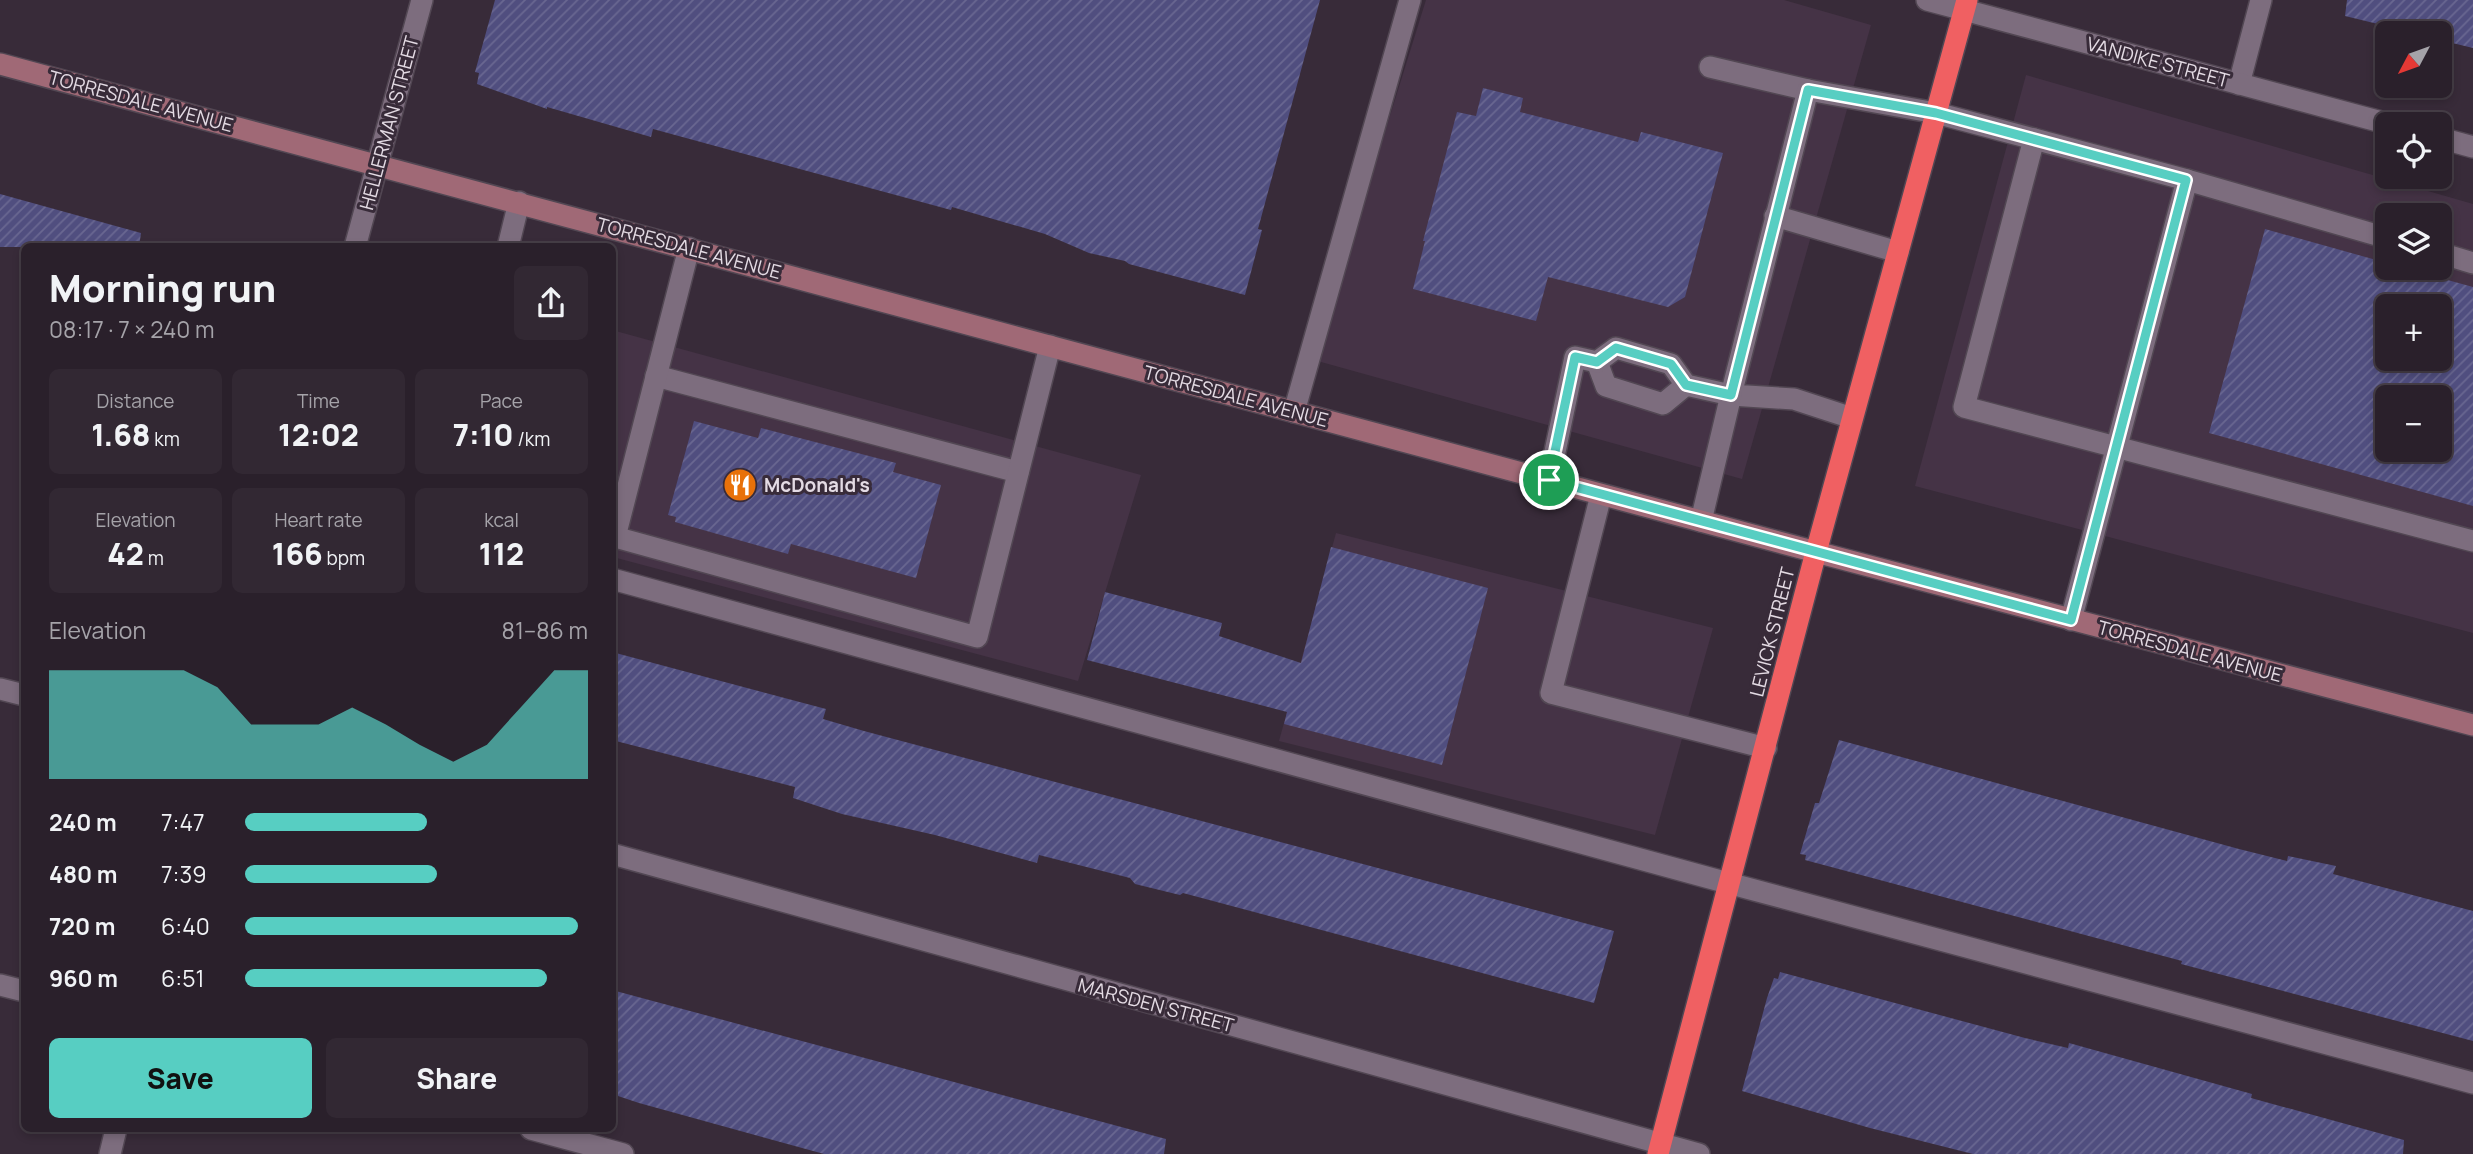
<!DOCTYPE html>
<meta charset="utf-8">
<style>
body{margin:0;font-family:Manrope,sans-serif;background:#322833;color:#f1f3f6;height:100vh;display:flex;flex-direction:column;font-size:26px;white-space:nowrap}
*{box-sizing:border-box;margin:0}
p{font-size:23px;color:#a5a3a9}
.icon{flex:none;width:38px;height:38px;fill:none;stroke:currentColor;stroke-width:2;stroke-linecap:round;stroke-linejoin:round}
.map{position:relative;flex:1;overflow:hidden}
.panel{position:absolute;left:21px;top:243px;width:595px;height:889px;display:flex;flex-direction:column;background:#2a202b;border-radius:10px;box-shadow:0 4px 10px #0003,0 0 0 2px #463e47}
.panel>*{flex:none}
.needle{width:46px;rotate:229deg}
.controls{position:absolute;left:2375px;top:21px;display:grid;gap:14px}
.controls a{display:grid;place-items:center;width:77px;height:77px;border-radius:10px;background:#2a202b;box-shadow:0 4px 10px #0003,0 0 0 2px #463e47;font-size:35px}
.pin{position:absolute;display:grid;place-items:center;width:60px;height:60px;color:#fff;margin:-30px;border:4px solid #fff;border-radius:50%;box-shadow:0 2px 7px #0007}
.round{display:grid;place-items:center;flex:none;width:74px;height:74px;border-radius:10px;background:#322833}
.overview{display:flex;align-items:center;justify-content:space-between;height:119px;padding:0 28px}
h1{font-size:38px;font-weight:800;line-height:52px}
.metrics{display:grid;grid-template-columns:repeat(3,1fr);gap:10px;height:119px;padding:7px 28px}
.metrics div{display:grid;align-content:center;border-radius:10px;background:#322833;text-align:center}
.metrics b{font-size:30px;font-weight:800}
.metrics small{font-size:19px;font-weight:400}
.metrics p{font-size:19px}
.chart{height:196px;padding:14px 28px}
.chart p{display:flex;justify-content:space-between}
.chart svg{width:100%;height:126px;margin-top:7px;fill:#57cec2;opacity:.7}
.action{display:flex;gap:14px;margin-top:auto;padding:14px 28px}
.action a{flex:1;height:80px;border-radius:10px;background:#57cec2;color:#111;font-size:28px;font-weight:800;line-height:80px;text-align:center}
.action a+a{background:#322833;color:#f1f3f6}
ul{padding:0 28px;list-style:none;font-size:23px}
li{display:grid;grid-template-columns:112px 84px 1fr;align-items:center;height:52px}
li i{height:18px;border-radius:9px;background:#57cec2}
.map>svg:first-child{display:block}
.built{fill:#453346;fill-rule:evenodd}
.building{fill:url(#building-hatch);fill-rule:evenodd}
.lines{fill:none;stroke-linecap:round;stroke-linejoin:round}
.lane-casing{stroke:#524753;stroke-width:24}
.street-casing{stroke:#524753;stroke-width:24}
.secondary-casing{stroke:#524753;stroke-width:24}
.highway-casing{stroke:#524753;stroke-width:24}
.lane{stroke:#7d6d7e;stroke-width:21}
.street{stroke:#7d6d7e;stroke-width:21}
.secondary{stroke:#a06976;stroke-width:21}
.highway{stroke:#f06062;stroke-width:21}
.route-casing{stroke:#fff;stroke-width:14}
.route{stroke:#57cec2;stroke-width:9}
.labels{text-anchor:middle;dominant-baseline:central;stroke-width:6;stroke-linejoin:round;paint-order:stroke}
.street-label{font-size:19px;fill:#e4dbe4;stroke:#382b39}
.poi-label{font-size:19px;font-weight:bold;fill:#e4dbe4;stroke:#382b39;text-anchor:start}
</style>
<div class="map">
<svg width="2473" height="1154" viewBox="0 0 2473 1154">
<defs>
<pattern id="building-hatch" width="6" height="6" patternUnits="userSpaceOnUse" patternTransform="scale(1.75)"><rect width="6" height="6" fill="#504e7f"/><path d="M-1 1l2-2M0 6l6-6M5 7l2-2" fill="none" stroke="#696791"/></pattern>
</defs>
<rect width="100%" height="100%" fill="#382b39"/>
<g class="built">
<path d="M1426,0H1784L1871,25L1742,479L1314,360Z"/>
<path d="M2026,75L2473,204V633L1915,486ZM2387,215H2440V268H2387ZM2387,306H2440V359H2387ZM2387,397H2440V450H2387Z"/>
<path d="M612,330L1141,475L1078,681L613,557Z"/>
<path d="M1336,533L1713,628L1655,835L1279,741Z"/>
</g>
<g class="building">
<path d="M495,0H1320L1258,229L1262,230L1245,295L1129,264L1125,261L1089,253L1045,234L952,207L951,210L653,129L651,137L547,107V109L477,84L479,73L475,72Z"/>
<path d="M2347,0H2473V48L2440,40V33H2415L2345,16Z"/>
<path d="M1483,88L1523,98L1520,112L1638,142L1641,132L1723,153L1685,297L1668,307L1548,277L1536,321L1413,289L1425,241H1423L1457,112L1476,116Z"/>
<path d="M0,194L141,233L139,247H0Z"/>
<path d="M2265,229L2387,263V268H2404L2473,287V506L2209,433ZM2387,306H2440V359H2387ZM2387,397H2440V450H2387Z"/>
<path d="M694,421L758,438L761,428L896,463L893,472L941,485L916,578L791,544L788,554L675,522L676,517L668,515Z"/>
<path d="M1331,547L1488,588L1442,765L1284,724L1287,712L1087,660L1105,592L1222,623L1219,636L1301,663Z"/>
<path d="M612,652L826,709L823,719L864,731L1614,931L1594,1003L1183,893L1180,895L1135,884L1130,878L1039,855L1037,863L935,835L842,814L793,798L795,787L612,740Z"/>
<path d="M1839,740L2239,849L2287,861L2288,856L2336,866L2333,874L2473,911V1041L2181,964L2182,961L1805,860L1806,855L1800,854L1815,803H1819Z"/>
<path d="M1780,972L2025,1038L2068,1048L2069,1043L2252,1094L2251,1098L2404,1140L2403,1154H1973L1870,1128L1742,1091L1767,998L1774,978L1778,979Z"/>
<path d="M612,990L1166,1139L1164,1154H824L639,1103L612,1094Z"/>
</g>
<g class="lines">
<defs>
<g id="lane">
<path d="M1710,67L1808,90"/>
<path d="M2239,84L2261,0"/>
<path d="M2034,139L2187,180L2071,620"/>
<path d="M2187,180L2387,238"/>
<path d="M1775,216L1898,252"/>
<path d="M508,247L519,202"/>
<path d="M2440,253L2473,263"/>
<path d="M1597,362L1606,386L1663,404L1686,385"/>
<path d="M656,376L1018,472"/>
<path d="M1294,412L1410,0"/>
<path d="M1852,418L1794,399L1731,395L1808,90L1936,113L2034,139L1964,407L2473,541"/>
<path d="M1549,480L1575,357L1597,362L1616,348L1671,364L1686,385L1731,395L1701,521"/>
<path d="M1601,495L1551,693L1766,748"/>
<path d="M612,536L615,537L689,248"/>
<path d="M615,537L977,637L1050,346"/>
<path d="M612,579L1728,883L2473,1083"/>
<path d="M0,985L24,991"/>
<path d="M531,1129L623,1154"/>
</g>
<g id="street">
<path d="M1927,0L2389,124"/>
<path d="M2440,138L2473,147"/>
<path d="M355,247L422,0"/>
<path d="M0,689L24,695"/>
<path d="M612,854L1699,1154"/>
<path d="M110,1154L116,1129"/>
</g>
<path id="secondary" d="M0,64L1816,552L2473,725"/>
<path id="highway" d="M1658,1154L1816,552L1967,0"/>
</defs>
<use href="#lane" class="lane-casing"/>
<use href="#street" class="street-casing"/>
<use href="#secondary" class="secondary-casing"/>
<use href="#highway" class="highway-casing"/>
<use href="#lane" class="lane"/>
<use href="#street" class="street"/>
<use href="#secondary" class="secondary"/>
<use href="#highway" class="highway"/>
</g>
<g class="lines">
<defs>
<path id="route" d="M1808,90L1936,113L2186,180L2071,620L1549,480L1575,357L1597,362L1616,348L1671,364L1686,385L1731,395Z"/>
</defs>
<use href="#route" class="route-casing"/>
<use href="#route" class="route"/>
</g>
<defs>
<symbol id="restaurant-disc" viewBox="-11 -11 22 22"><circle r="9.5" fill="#e8710a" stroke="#382b39"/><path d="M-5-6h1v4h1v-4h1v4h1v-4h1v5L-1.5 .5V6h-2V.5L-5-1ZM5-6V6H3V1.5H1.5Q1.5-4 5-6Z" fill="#fff"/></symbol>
</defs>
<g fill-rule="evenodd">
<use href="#restaurant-disc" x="721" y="466" width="38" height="38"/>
</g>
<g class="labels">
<g class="street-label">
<text transform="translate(2158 62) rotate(15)">VANDIKE STREET</text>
<text transform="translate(141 101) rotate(15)">TORRESDALE AVENUE</text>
<text transform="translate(389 123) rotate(-75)">HELLERMAN STREET</text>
<text transform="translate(689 248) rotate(15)">TORRESDALE AVENUE</text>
<text transform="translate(1236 396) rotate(15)">TORRESDALE AVENUE</text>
<text transform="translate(1772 632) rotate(-76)">LEVICK STREET</text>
<text transform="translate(2190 651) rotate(15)">TORRESDALE AVENUE</text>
<text transform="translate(1156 1005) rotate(15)">MARSDEN STREET</text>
</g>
<g class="poi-label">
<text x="764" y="485">McDonald's</text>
</g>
</g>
</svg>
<div class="controls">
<a><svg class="needle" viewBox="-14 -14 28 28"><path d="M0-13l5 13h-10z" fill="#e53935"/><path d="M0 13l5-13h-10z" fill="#a5a3a9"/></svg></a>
<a><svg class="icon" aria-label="locate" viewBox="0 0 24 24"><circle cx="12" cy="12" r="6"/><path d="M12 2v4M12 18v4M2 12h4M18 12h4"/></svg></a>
<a><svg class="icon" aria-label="layers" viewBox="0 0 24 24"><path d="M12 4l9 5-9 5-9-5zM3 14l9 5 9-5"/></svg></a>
<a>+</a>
<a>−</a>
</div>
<div class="pin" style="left:1549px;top:480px;background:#1e9e55"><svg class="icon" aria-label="arrive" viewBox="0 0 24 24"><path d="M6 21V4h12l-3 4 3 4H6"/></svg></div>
<section class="panel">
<div class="overview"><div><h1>Morning run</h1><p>08:17 · 7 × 240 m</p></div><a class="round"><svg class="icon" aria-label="share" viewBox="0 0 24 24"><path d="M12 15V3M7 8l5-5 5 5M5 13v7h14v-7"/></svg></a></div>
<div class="metrics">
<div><p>Distance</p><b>1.68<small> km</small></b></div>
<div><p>Time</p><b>12:02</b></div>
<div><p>Pace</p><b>7:10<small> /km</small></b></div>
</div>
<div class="metrics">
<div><p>Elevation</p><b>42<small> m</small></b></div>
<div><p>Heart rate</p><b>166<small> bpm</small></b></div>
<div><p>kcal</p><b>112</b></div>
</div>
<div class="chart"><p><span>Elevation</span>81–86 m</p>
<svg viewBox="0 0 160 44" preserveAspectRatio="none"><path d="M0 44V6L10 6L20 6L30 6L40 6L50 12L60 25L70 25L80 25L90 19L100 25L110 32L120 38L130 32L140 19L150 6L160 6V44z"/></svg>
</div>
<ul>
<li><b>240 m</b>7:47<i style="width:53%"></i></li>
<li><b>480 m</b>7:39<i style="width:56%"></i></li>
<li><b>720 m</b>6:40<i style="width:97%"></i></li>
<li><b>960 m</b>6:51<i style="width:88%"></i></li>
</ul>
<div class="action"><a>Save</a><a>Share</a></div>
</section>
</div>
